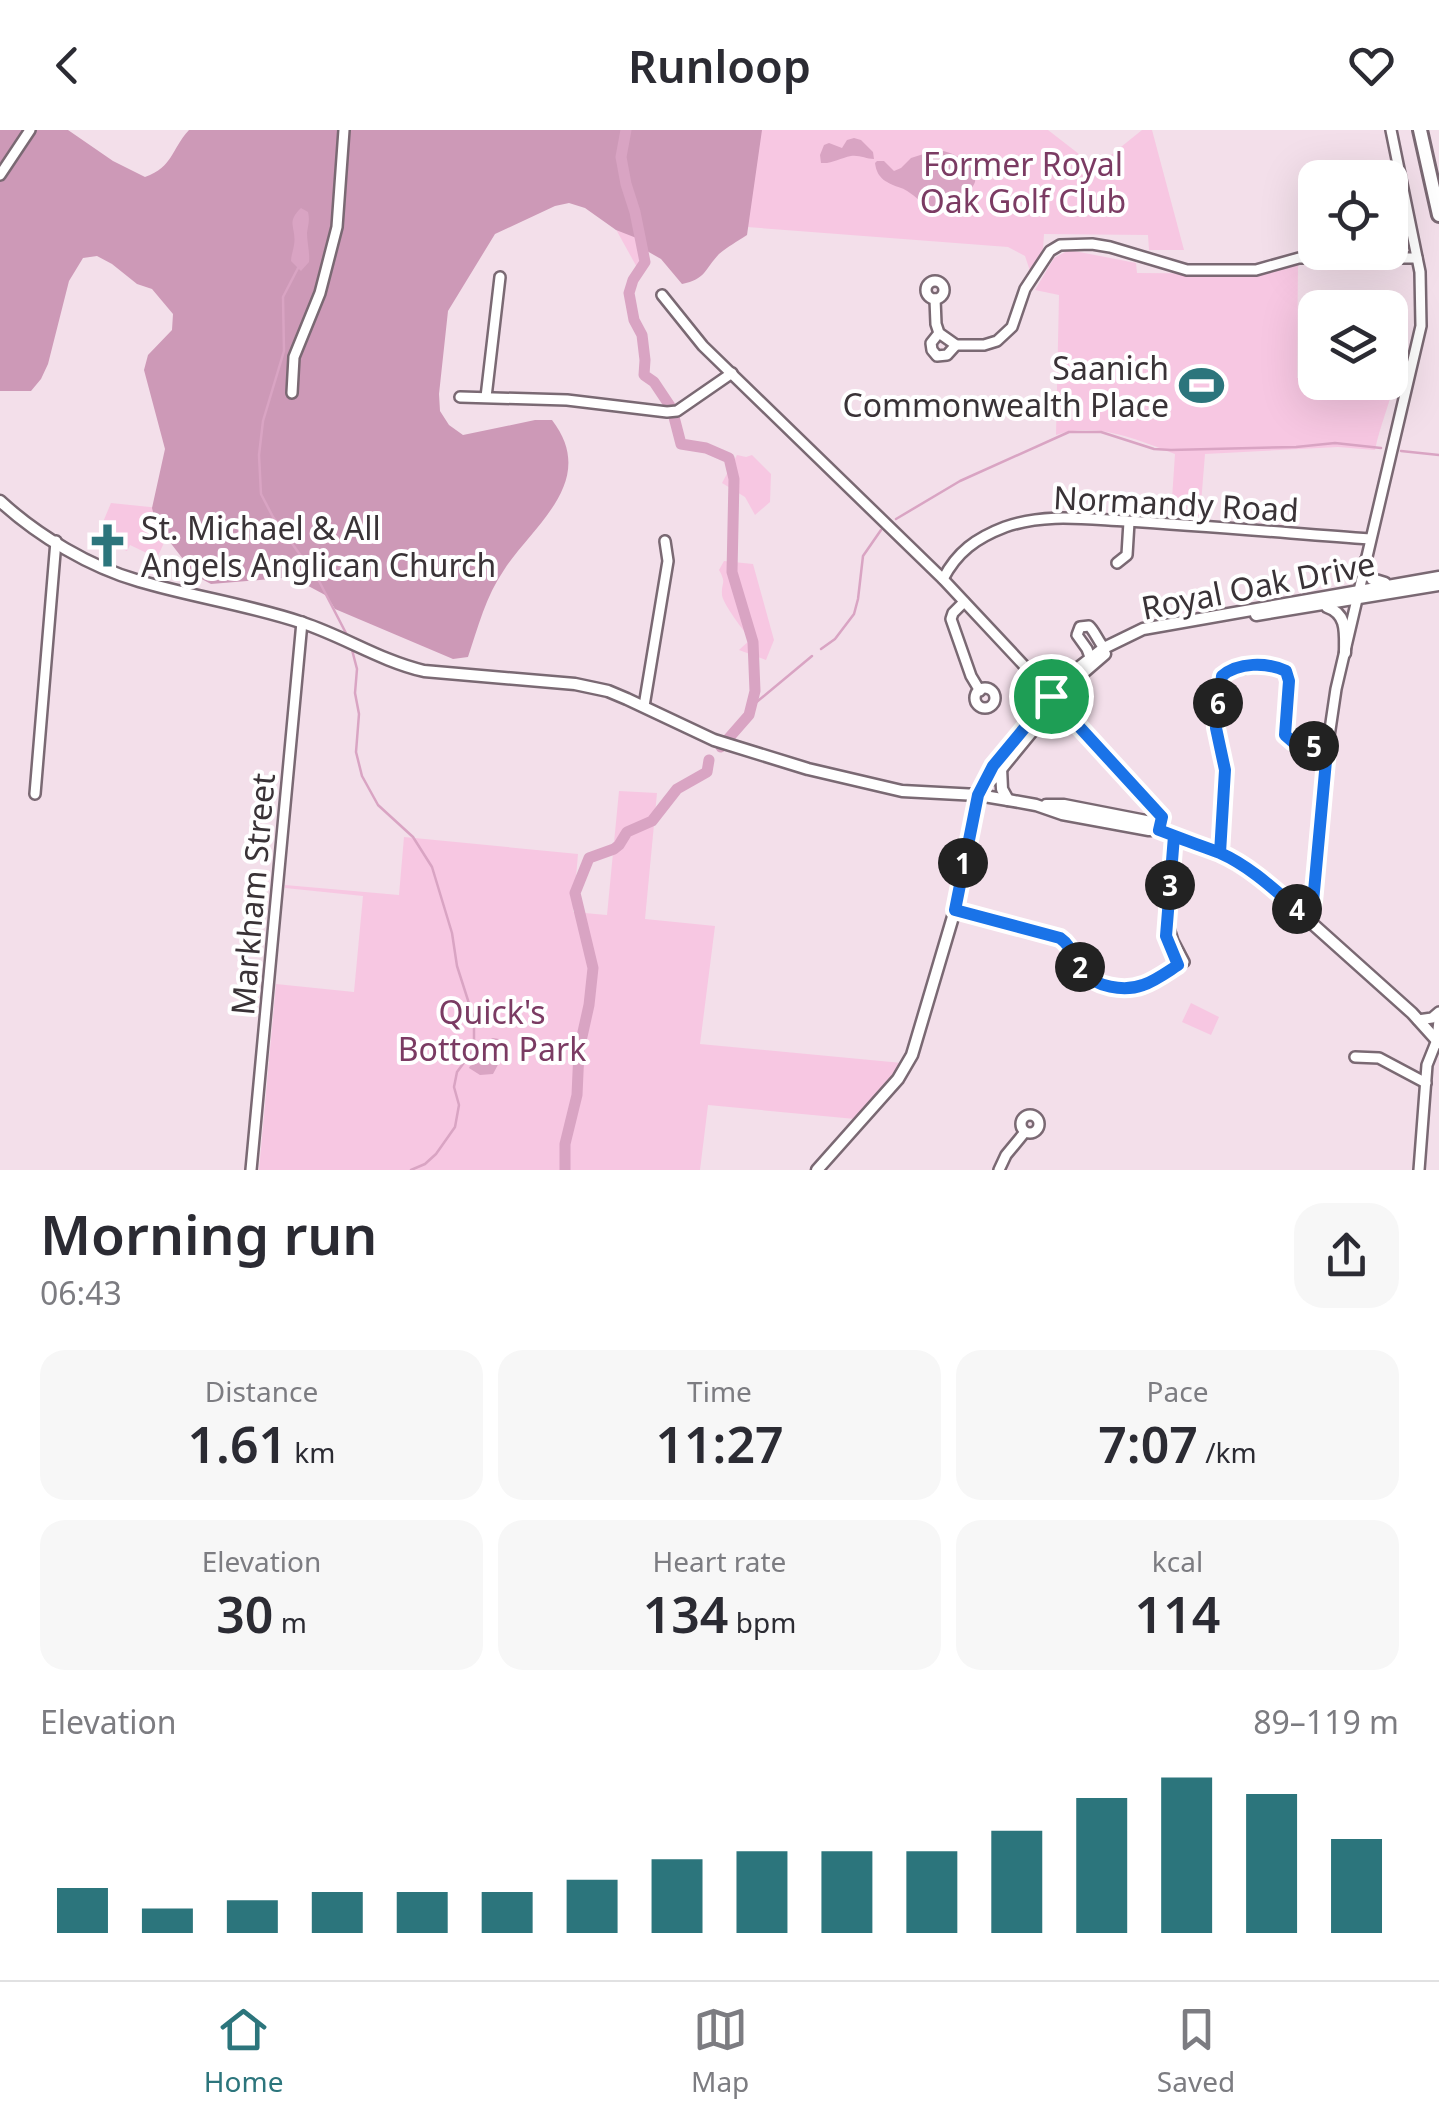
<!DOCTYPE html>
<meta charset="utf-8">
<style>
body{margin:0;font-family:"Noto Sans",sans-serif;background:#f7f7f7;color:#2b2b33;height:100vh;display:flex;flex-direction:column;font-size:38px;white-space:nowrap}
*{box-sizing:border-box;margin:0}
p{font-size:32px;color:#7c7c81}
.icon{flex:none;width:55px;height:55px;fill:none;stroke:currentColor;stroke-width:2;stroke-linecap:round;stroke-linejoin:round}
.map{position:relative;height:1040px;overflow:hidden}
.side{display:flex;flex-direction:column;background:#fff;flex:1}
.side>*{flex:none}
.buttons{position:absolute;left:1298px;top:30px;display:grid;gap:20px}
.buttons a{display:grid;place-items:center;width:110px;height:110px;border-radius:20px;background:#fff;box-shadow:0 10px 40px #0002;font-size:50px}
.pin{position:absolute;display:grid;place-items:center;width:85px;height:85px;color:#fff;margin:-42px;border:5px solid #fff;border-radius:50%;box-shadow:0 2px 10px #0007}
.km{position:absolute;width:50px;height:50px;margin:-25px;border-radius:50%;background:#222;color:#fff;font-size:28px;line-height:50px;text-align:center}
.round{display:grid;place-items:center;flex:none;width:105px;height:105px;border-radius:30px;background:#f7f7f7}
.summary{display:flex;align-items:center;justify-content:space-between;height:170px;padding:0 40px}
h1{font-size:55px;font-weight:600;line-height:75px}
.stats{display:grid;grid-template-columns:repeat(3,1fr);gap:15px;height:170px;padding:10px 40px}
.stats div{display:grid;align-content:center;border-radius:25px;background:#f7f7f7;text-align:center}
.stats b{font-size:50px;font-weight:600}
.stats small{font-size:28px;font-weight:400}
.stats p{font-size:28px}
.chart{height:280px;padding:20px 40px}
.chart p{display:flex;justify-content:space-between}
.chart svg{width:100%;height:180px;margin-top:10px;stroke:#2c757c;stroke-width:6}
header{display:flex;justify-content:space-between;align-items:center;height:130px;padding:0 40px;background:#fff;font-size:45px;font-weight:600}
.tab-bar{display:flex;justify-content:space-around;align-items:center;height:140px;border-top:2px solid #e1e1e2;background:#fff;font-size:28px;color:#7c7c81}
.tab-bar a{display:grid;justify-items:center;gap:5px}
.tab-bar .active{color:#2c757c}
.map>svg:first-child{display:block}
.green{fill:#f7c7e2}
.forest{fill:#cd99b7}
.water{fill:#d9a4c3}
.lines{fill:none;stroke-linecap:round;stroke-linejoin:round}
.stream{stroke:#d9a4c3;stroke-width:2.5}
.river{stroke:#d9a4c3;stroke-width:11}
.minor-casing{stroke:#7a6973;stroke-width:14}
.major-casing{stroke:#7a6973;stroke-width:15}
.highway-casing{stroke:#7a6973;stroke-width:18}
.minor{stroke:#fff;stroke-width:9}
.major{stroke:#fff;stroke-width:10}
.highway{stroke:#fff;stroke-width:12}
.route-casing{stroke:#fff;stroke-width:20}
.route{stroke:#1a73e8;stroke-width:12}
.labels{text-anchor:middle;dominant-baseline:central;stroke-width:8;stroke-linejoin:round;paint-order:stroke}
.park-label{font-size:32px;fill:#7b3b63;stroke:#fff}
.poi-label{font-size:32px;fill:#3a3337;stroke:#fff;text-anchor:end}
.street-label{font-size:32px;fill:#3a3337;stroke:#fff}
</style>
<header><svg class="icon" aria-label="back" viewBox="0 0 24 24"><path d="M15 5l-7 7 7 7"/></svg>Runloop<svg class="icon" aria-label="heart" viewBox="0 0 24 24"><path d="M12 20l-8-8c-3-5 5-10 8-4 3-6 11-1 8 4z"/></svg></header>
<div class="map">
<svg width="1439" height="1040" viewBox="0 0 1439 1040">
<rect width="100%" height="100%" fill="#f3dfea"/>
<g class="green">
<path d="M561,0H1048L1088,31L1111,25L1142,0H1152L1184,120H1149L1148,105L1044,104L1043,119L1030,141L1025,126L1008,117L642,89L647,130L639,141Z"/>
<path d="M1069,120L1136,133L1137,143L1266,144L1298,133L1297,248L1315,249V252H1390V249H1395C1390,274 1380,295 1375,320L1338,317L1205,324L1200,386L1171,384L1175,324C1138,310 1095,291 1056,305L1059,165L1035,160L1054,128Z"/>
<path d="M737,325L746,327L752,325L771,344L770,372L755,385L745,367L722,353Z"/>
<path d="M111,373L179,380L157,428L130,415L127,421L122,419V410L115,406L98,404Z"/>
<path d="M724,431L753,434L774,510L766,530L739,520L751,509C744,502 723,474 722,465C721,452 727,454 719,440Z"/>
<path d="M619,661L657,663L645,789L715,796L700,914L902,933L855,989L708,975L700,1040H259L276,854L354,862L363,766L285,758V755L399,765L404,707L578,724L573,782L607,785Z"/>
<path d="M1191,873L1219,887L1211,905L1182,892Z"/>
</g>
<path class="forest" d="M0,0H68L113,31L145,47C174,36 170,21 189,0H762L747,105C738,111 727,117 719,124C704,140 706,149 682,154L661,129L647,121L639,109L616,100L585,78L569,73L555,76L495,104L448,181L439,264L440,281L449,295L463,305L535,290H552C599,351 533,395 504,440C486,466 478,497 468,527L453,529L335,479L327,466L299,451L283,448L211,454L196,446L156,394L152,378L165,319L144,240L148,225L172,200L173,184L152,159L137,154L112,134L97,126L83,128L69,151L48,234L41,249L31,261H0Z"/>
<g class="water">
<path d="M854,8L861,10L873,22L874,29C866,29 860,25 851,26C840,28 832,34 821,33L820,25L824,15L829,13L842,18L847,10Z"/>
<path d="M936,20C950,20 979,34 975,52C973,59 964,65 958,69C952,74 945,79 936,78C923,77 913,62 901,58C887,53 877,49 875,33L877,31H884L894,41L901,38L911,28Z"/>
<path d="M301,78L308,82C310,91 308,95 307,103C307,113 310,122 309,132L301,141L291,131C291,126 293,121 294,115C297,98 285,93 301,78Z"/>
<path d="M493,908L499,909C505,922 500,932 493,944L480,945L469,938L470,936L485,930L488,924L486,911Z"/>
</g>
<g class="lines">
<g class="stream">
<path d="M298,138L283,167L284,221L263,291L259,325L261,364L273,387L319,451L349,509"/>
<path d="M1401,321L1439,325"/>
<path d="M896,389L960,351L1069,302H1101L1154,319L1171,320L1296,317L1335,313L1381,318"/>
<path d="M351,516L357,539L355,563L359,584L356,622L362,646L378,675L413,707L432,737L452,803L457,836L474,889V919L457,942L454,957L459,975L455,997L436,1024L425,1034L411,1040"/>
<path d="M821,519L835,509L854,484L858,469L863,426L881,400"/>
<path d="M753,575L812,526"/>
</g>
<g class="river">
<path d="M626,0L621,27L626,54L635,82L645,132L633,150L629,163L634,190L642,205L645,230L644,245L654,252L672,279"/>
<path d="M674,287L681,314L706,318L729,328L734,349L732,442L753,512L755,561L749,585L721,617"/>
<path d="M565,1040V1014L577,965L579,920L589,875L593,838L575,763L589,728L614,719L619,715L627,702L652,691L677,659L707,642L709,630"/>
</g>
<defs>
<g id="minor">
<path d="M0,45L30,0"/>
<circle cx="935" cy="160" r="9"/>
<path d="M662,165L703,216L943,449L1119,637L1162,687L1159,700"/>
<path d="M935,169L936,194L939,203L956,215H984L997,211L1012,197L1025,159L1050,121L1060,115L1092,114L1110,117L1187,140H1256L1299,128H1417"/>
<path d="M939,203L931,213L932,220L937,226L947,225L956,215"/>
<path d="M292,263L294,227L320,163L337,97L344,0"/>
<path d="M460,267L567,270L667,282L677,281L732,243"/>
<path d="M486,267L500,147"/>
<path d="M1117,433L1127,425L1129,392"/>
<path d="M943,449C957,422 976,408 1005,397C1045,383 1085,389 1126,391C1207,396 1289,403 1370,409"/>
<path d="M964,472L953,483L951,489L971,546L980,561"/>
<path d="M1090,527L1087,519L1077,505L1080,497L1089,496C1094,500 1098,511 1104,518"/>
<circle cx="985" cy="568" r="10"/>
<path d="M644,576L668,431L665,411"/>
<path d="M35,664L56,411"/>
<path d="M1174,706L1166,799L1168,815L1178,835"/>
<path d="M1219,723L1225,640L1216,597L1220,553L1227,541L1265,535L1285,541L1289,551L1285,605L1293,612L1327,620"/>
<path d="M955,780L1059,807C1073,817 1073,828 1082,840C1086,847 1094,851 1101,854C1133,866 1157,847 1184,832L1173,811L1167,792"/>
<path d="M1305,786L1313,772L1327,620L1336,559L1421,196L1420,142L1391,0"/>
<path d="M1418,890L1432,888L1439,882"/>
<path d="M1355,927L1379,928L1426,953"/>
<circle cx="1030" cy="994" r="9"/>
<path d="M251,1040L302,492"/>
<path d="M999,1040L1006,1025L1025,1002"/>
<path d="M1419,1040L1427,935L1437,910L1439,890"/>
</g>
<g id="major">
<path d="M0,371C38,406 90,437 139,451C193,467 250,475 303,493C345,507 381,531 424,541L575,554L608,561L627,569L714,610L808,639L902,661L978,665L1008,670L1036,675L1062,684L1149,700H1159"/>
<path d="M1366,430L1372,449L1385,453"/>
<path d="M1327,477C1348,484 1345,504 1345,523"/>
<path d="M1256,485L1439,455"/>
<path d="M1001,638L1002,659L1008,670"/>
<path d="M993,649L1057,571L1083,543L1105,524"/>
<path d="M1046,675H1064L1151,692L1159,700L1219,723L1267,753L1412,883L1439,913"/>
<path d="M817,1040L898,949L912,925L955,780L978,665L993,636L1073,542L1104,518L1143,499L1439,447"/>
</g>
<path id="highway" d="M1420,0L1439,85"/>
</defs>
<use href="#minor" class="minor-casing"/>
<use href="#major" class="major-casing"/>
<use href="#highway" class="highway-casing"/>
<use href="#minor" class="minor"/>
<use href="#major" class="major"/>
<use href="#highway" class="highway"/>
</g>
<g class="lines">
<defs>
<path id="route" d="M1051,566L993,636L978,665L955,780L1060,808C1073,817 1073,829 1082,841C1095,857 1124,862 1143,855C1155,851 1167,842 1178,835L1166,806L1174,706C1189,712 1205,717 1220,723C1252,737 1279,764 1305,786L1313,772L1327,620L1293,612L1285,605L1289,551L1286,541C1267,532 1238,532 1222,546L1216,598L1225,640L1220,723L1159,700L1162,687L1051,566"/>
</defs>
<use href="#route" class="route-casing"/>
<use href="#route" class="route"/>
</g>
<defs>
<symbol id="stadium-bare" viewBox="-9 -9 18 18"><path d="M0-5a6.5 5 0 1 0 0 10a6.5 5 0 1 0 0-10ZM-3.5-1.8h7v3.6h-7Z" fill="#2c757c" stroke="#fff" stroke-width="2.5" paint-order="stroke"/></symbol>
<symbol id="church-bare" viewBox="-9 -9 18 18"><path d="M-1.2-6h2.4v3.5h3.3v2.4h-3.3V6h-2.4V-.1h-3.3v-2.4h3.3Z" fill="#2c757c" stroke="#fff" stroke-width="2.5" paint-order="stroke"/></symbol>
</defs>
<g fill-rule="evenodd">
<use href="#stadium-bare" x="1170" y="224" width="63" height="63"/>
<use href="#church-bare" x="76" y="384" width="63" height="63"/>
</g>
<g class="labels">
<g class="park-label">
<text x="1023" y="33">Former Royal<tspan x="1023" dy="37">Oak Golf Club</tspan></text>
<text x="492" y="881">Quick's<tspan x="492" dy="37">Bottom Park</tspan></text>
</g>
<g class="poi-label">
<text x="1169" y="237">Saanich<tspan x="1169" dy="37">Commonwealth Place</tspan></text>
<text x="141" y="397" text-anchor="start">St. Michael &amp; All<tspan x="141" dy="37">Angels Anglican Church</tspan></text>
</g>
<g class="street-label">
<text transform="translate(1176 373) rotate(3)">Normandy Road</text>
<text transform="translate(1258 455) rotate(-11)">Royal Oak Drive</text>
<text transform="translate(252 764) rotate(-85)">Markham Street</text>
</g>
</g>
</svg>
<div class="buttons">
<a><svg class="icon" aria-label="locate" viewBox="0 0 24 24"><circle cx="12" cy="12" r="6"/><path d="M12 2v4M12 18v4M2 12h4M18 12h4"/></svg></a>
<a><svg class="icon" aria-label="layers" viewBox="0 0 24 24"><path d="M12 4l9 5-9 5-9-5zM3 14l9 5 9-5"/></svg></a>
</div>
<div class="pin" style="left:1051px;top:566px;background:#1e9e55"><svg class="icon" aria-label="arrive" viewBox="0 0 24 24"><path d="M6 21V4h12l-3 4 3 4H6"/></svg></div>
<b class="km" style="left:963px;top:733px">1</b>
<b class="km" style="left:1080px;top:837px">2</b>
<b class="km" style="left:1170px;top:755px">3</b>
<b class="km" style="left:1297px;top:779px">4</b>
<b class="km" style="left:1314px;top:616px">5</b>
<b class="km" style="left:1218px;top:573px">6</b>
</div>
<section class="side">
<div class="summary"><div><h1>Morning run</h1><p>06:43</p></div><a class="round"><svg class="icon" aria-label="share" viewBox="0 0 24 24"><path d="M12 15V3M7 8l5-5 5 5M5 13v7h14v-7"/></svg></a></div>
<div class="stats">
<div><p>Distance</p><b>1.61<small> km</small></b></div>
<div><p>Time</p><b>11:27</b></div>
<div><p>Pace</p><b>7:07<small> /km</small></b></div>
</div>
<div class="stats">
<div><p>Elevation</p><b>30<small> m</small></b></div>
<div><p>Heart rate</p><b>134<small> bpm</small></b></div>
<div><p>kcal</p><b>114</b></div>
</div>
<div class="chart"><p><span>Elevation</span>89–119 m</p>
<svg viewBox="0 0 160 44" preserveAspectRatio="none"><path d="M5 44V33M15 44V38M25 44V36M35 44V34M45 44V34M55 44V34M65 44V31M75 44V26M85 44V24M95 44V24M105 44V24M115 44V19M125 44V11M135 44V6M145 44V10M155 44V21"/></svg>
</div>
</section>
<nav class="tab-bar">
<a class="active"><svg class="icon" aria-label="home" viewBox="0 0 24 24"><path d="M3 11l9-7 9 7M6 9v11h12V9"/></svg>Home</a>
<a><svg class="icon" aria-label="map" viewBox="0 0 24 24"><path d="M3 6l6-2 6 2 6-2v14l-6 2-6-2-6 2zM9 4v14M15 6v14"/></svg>Map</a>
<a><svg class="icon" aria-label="saved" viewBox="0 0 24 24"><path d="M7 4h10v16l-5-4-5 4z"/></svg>Saved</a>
</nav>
